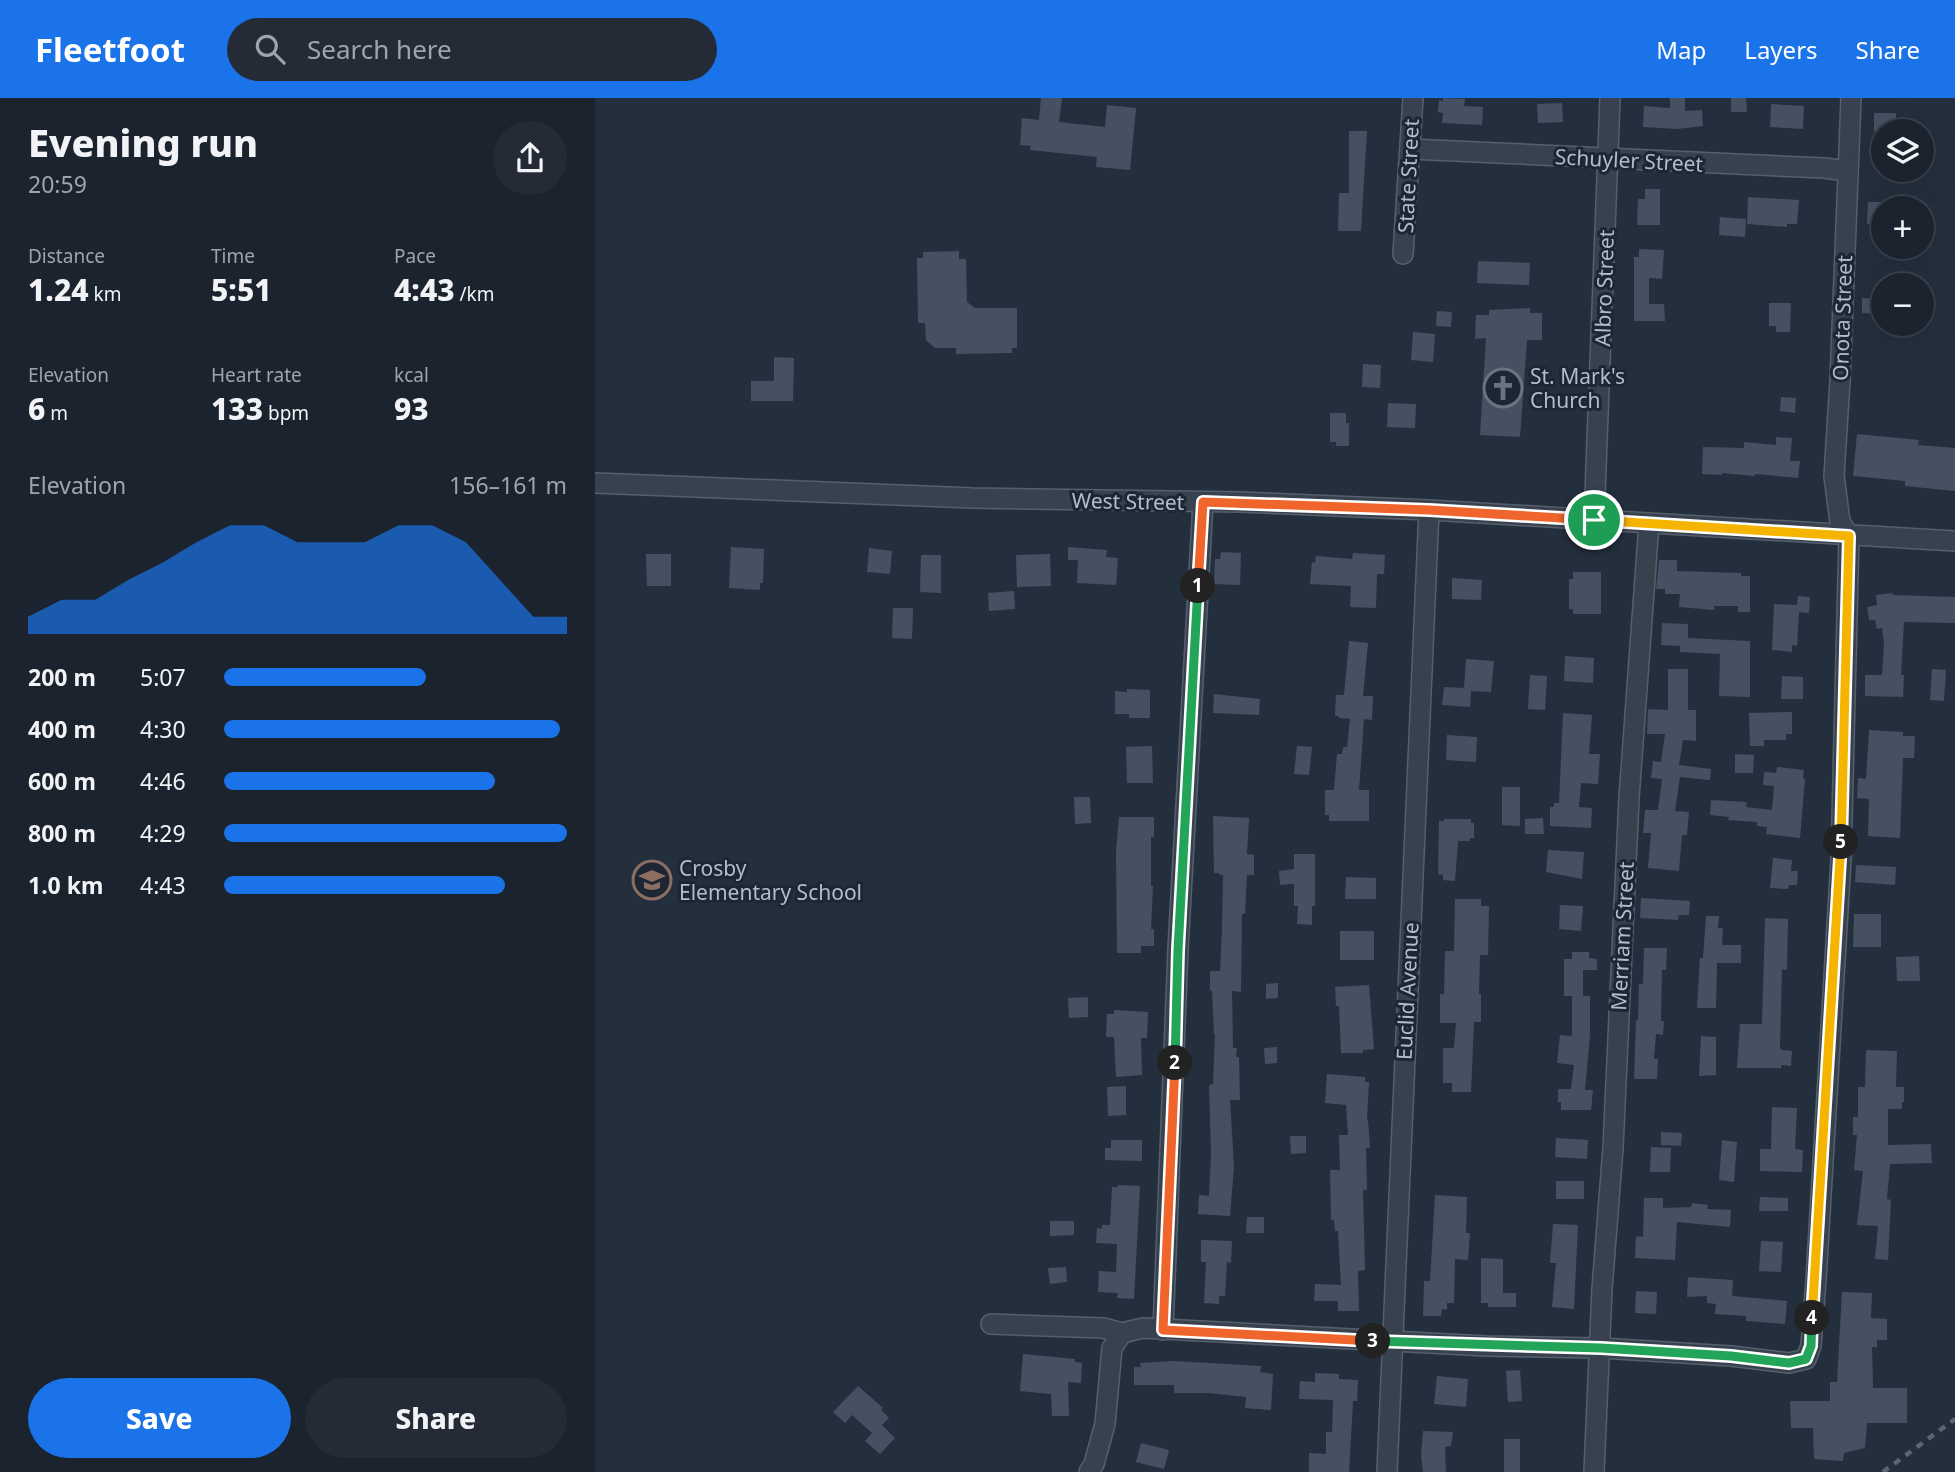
<!DOCTYPE html>
<meta charset="utf-8">
<style>
body{margin:0;font-family:"Noto Sans",sans-serif;background:#242b36;color:#f1f3f6;height:100vh;display:flex;flex-direction:column;font-size:26px;white-space:nowrap}
*{box-sizing:border-box;margin:0}
p{font-size:23px;color:#a0a4aa}
.icon{flex:none;width:38px;height:38px;fill:none;stroke:currentColor;stroke-width:2;stroke-linecap:round;stroke-linejoin:round}
.map{position:relative;flex:1;overflow:hidden}
.sheet{display:flex;flex-direction:column;background:#1b232e;width:595px}
.sheet>*{flex:none}
.tools{position:absolute;left:1276px;top:21px;display:grid;gap:14px}
.tools a{display:grid;place-items:center;width:63px;height:63px;border-radius:50%;background:#1b232e;box-shadow:0 7px 28px #0002,0 0 0 2px #39404a;font-size:35px}
.pin{position:absolute;display:grid;place-items:center;width:60px;height:60px;color:#fff;margin:-30px;border:4px solid #fff;border-radius:50%;box-shadow:0 2px 7px #0007}
.km{position:absolute;width:35px;height:35px;margin:-18px;border-radius:50%;background:#222;color:#fff;font-size:19px;line-height:35px;text-align:center}
.round{display:grid;place-items:center;flex:none;width:74px;height:74px;border-radius:37px;background:#242b36}
.head{display:flex;align-items:center;justify-content:space-between;height:119px;padding:0 28px}
h1{font-size:38px;font-weight:800;line-height:52px}
.stats{display:grid;grid-template-columns:repeat(3,1fr);gap:10px;height:119px;padding:7px 28px}
.stats div{display:grid;align-content:center}
.stats b{font-size:30px;font-weight:800}
.stats small{font-size:19px;font-weight:400}
.stats p{font-size:19px}
.chart{height:196px;padding:14px 28px}
.chart p{display:flex;justify-content:space-between}
.chart svg{width:100%;height:126px;margin-top:7px;fill:#1a73e8;opacity:.7}
.button{display:flex;gap:14px;margin-top:auto;padding:14px 28px}
.button a{flex:1;height:80px;border-radius:42px;background:#1a73e8;color:#fff;font-size:28px;font-weight:800;line-height:80px;text-align:center}
.button a+a{background:#242b36;color:#f1f3f6}
ul{padding:0 28px;list-style:none;font-size:23px}
li{display:grid;grid-template-columns:112px 84px 1fr;align-items:center;height:52px}
li i{height:18px;border-radius:9px;background:#1a73e8}
header{display:flex;align-items:center;gap:42px;box-sizing:border-box;height:98px;padding:0 35px;background:#1a73e8;color:#fff}
header strong{font-size:33px}
nav{display:flex;gap:38px;margin-inline-start:auto;font-size:24px}
.search{width:490px;height:63px;background:#242b36;display:flex;align-items:center;gap:18px;box-sizing:border-box;padding:0 24px;border-radius:38px;color:#a0a4aa;font-size:26px}
main{display:flex;flex:1;min-height:0}
.map>svg:first-child{display:block}
.building{fill:#455162}
.lines{fill:none;stroke-linecap:round;stroke-linejoin:round}
.minor-casing{stroke:#565f6c;stroke-width:22}
.minor{stroke:#38414e;stroke-width:19}
.rail{stroke:#5a6575;stroke-width:4.5;stroke-dasharray:7 7;stroke-linecap:butt}
.split-1-casing{stroke:#fff;stroke-width:14}
.split-2-casing{stroke:#fff;stroke-width:14}
.split-3-casing{stroke:#fff;stroke-width:14}
.split-4-casing{stroke:#fff;stroke-width:14}
.split-5-casing{stroke:#fff;stroke-width:14}
.split-6-casing{stroke:#fff;stroke-width:14}
.split-1{stroke:#f0652b;stroke-width:9}
.split-2{stroke:#22a559;stroke-width:9}
.split-3{stroke:#f0652b;stroke-width:9}
.split-4{stroke:#22a559;stroke-width:9}
.split-5{stroke:#f5b400;stroke-width:9}
.split-6{stroke:#f5b400;stroke-width:9}
.labels{text-anchor:middle;dominant-baseline:central;stroke-width:6;stroke-linejoin:round;paint-order:stroke}
.street-label{font-size:21px;fill:#b4bcc9;stroke:#1d2633}
.poi-label{font-size:21px;fill:#b4bcc9;stroke:#1d2633;text-anchor:start}
</style>
<header>
<strong>Fleetfoot</strong>
<div class="search"><svg class="icon" aria-label="search" viewBox="0 0 24 24"><circle cx="10" cy="10" r="6"/><path d="M15 15l6 6"/></svg>Search here</div>
<nav><a>Map</a><a>Layers</a><a>Share</a></nav>
</header>
<main>
<section class="sheet">
<div class="head"><div><h1>Evening run</h1><p>20:59</p></div><a class="round"><svg class="icon" aria-label="share" viewBox="0 0 24 24"><path d="M12 15V3M7 8l5-5 5 5M5 13v7h14v-7"/></svg></a></div>
<div class="stats">
<div><p>Distance</p><b>1.24<small> km</small></b></div>
<div><p>Time</p><b>5:51</b></div>
<div><p>Pace</p><b>4:43<small> /km</small></b></div>
</div>
<div class="stats">
<div><p>Elevation</p><b>6<small> m</small></b></div>
<div><p>Heart rate</p><b>133<small> bpm</small></b></div>
<div><p>kcal</p><b>93</b></div>
</div>
<div class="chart"><p><span>Elevation</span>156–161 m</p>
<svg viewBox="0 0 160 44" preserveAspectRatio="none"><path d="M0 44V38L10 32L20 32L30 25L40 19L50 12L60 6L70 6L80 12L90 12L100 12L110 6L120 6L130 12L140 25L150 38L160 38V44z"/></svg>
</div>
<ul>
<li><b>200 m</b>5:07<i style="width:59%"></i></li>
<li><b>400 m</b>4:30<i style="width:98%"></i></li>
<li><b>600 m</b>4:46<i style="width:79%"></i></li>
<li><b>800 m</b>4:29<i style="width:100%"></i></li>
<li><b>1.0 km</b>4:43<i style="width:82%"></i></li>
</ul>
<div class="button"><a>Save</a><a>Share</a></div>
</section>
<div class="map">
<svg width="1360" height="1374" viewBox="0 0 1360 1374">
<rect width="100%" height="100%" fill="#242f3e"/>
<g class="building">
<path d="M446,0H467L464,24L510,29L512,7L541,10L535,72L501,69L502,59L435,52L436,48L425,47L427,20L444,22Z"/>
<path d="M848,0L870,1L869,8L888,9L887,27L847,25L848,15L843,14L844,2L848,3Z"/>
<path d="M1075,0H1090V13L1107,12L1108,28L1082,31L1048,29L1049,8L1075,10Z"/>
<path d="M1136,0H1151L1152,14H1136Z"/>
<path d="M967,5L968,24L943,25L942,6Z"/>
<path d="M1176,6L1209,8L1208,31L1175,29Z"/>
<rect x="1279" y="15" width="22" height="18"/>
<path d="M754,33H772L766,133H743L744,95H754Z"/>
<path d="M1050,91H1065V127H1042L1043,101H1050Z"/>
<path d="M1153,99L1204,102L1202,126H1192V129L1152,126Z"/>
<path d="M1273,104H1288V126H1272Z"/>
<path d="M1125,119L1151,121L1150,139L1124,137Z"/>
<path d="M1044,151L1069,152L1067,181L1054,180V206H1069L1070,223H1039V159H1044Z"/>
<path d="M364,153V161H371L372,204L380,210H422V250H417V255L361,256V250H340L331,242L330,225H323L322,160H328V154Z"/>
<path d="M883,163L935,165L934,187L882,185Z"/>
<path d="M1267,200L1288,201V216L1267,215Z"/>
<path d="M1174,205H1196L1195,234H1181V228H1174Z"/>
<path d="M935,210V215H947V242H932L925,339L885,337L891,240L880,241L881,217H894V212Z"/>
<path d="M842,213L857,214L856,229L841,228Z"/>
<path d="M818,234L840,236L838,264L816,262Z"/>
<path d="M179,259L199,260L198,303H156V283H179Z"/>
<path d="M768,266L786,267L785,290L767,289Z"/>
<path d="M1186,299L1201,300L1200,315L1185,313Z"/>
<path d="M793,305L821,306L820,330L792,329Z"/>
<path d="M735,315H751V325H754V348H741V344H735Z"/>
<path d="M1262,336L1324,342L1323,347L1360,350V393L1310,388V383L1258,378Z"/>
<path d="M1181,339L1197,340L1195,363H1205L1203,380L1160,376V378L1127,375V377L1107,376L1108,349L1149,350V344L1181,347Z"/>
<path d="M136,449L169,451L168,485H165V492L134,490Z"/>
<path d="M473,449L512,452L511,459L523,460L521,487L482,485L483,462H473Z"/>
<path d="M274,450L297,453L295,476L272,474Z"/>
<path d="M626,454L646,455L645,487L619,486L620,461H625Z"/>
<path d="M758,455L790,457L789,476H782L781,510L755,509L756,488L715,486L717,464L720,465L721,458L757,461Z"/>
<path d="M51,456H76V488H52Z"/>
<path d="M455,456L456,488L422,489L421,457Z"/>
<path d="M326,457H346V495L325,494Z"/>
<path d="M1064,462H1082V473L1146,475V478H1155V514H1143V508H1119V512L1084,509L1085,496H1070V491H1061Z"/>
<path d="M978,474H1006V516H978V511H974V481H978Z"/>
<path d="M857,480L887,482L886,502L857,501Z"/>
<path d="M419,493L420,511L394,513L393,495Z"/>
<path d="M1297,495L1298,497L1360,499V525L1309,524L1306,577H1309L1308,599L1270,598V577H1287L1289,547L1287,530L1282,531L1280,522H1274L1272,509L1282,507L1281,497Z"/>
<path d="M1203,498L1215,499L1214,515L1204,514L1202,548L1197,547V554L1177,552L1179,506L1202,507Z"/>
<path d="M298,510H318L317,541L297,540Z"/>
<path d="M1067,525L1093,526V540L1155,543V599L1124,598L1125,556L1085,554V548L1066,547Z"/>
<path d="M754,543L773,545L768,598H778L777,622L769,621L764,692H774V723H734V717H730V692H739L742,656H747L748,649H752L755,621L744,620V618H740L741,597H749Z"/>
<path d="M970,558L999,560L998,585L969,583Z"/>
<path d="M871,561L899,563L896,594L876,593L875,609L847,607L849,589L869,590Z"/>
<path d="M1073,571H1093V612H1101V643L1088,642L1084,667L1116,671L1115,682L1085,679L1080,713L1094,714L1092,737H1087L1084,773L1053,770L1056,735H1048L1050,712H1063L1067,681L1056,680L1058,663L1066,664L1070,636H1052L1053,611L1073,612Z"/>
<path d="M1337,571L1351,572L1349,603L1335,602Z"/>
<path d="M935,577L952,578L950,612L933,611Z"/>
<path d="M1187,578L1208,579V601H1186Z"/>
<path d="M532,591L555,592V620H534V616H520V593L532,594Z"/>
<path d="M619,596L665,601L664,617L618,615Z"/>
<path d="M1197,614V636H1191V642H1169V648H1155L1154,615Z"/>
<path d="M968,615L997,617L994,656H1005L1003,686L986,685L984,709L997,710L996,730L955,728V709H959V705H964Z"/>
<path d="M1274,632L1308,634V638H1320L1319,660H1308L1305,740L1273,738L1274,701L1262,700L1263,680L1271,681Z"/>
<path d="M852,637L882,639L881,664L851,662Z"/>
<path d="M557,648L558,685H532L531,649Z"/>
<path d="M702,648L717,649L714,677L699,676Z"/>
<path d="M1140,656L1159,657L1158,675H1140Z"/>
<path d="M1182,669L1209,672L1208,680L1210,681L1205,740L1171,736L1172,729L1162,728V724L1133,722L1134,719L1115,717L1116,702L1152,704L1151,709L1177,712L1179,688L1168,687L1169,674L1181,675Z"/>
<path d="M907,689H925V728L907,727Z"/>
<path d="M479,699H495L496,725L480,726Z"/>
<path d="M618,718L654,720L652,756L659,757V777H652L650,816H647L646,894L637,893L638,950H642L641,959H644L645,1002H635L639,1069L635,1118L603,1116L604,1097L614,1098L616,1056L614,987L618,986L620,936H619L617,893H615V873H625L627,831L628,777H624L625,775H619Z"/>
<path d="M524,719H559V739H556V788H558L556,831H559V848H546V855H522L521,754Z"/>
<path d="M948,720L949,736H930V721Z"/>
<path d="M849,721H876V725H879V740H875V743H863L860,783L848,782V777L843,776L844,723H849Z"/>
<path d="M953,752L989,754L987,781L951,774Z"/>
<path d="M699,756H720V808H717V827L702,826L703,808H699V786L685,787L684,773L699,771Z"/>
<path d="M1178,760L1197,762L1196,773H1203L1202,787H1194L1193,791L1175,790Z"/>
<path d="M1261,767L1301,769L1300,787L1260,784Z"/>
<path d="M751,779L781,780V801H750Z"/>
<path d="M1046,800L1095,803L1094,817H1084L1083,822L1045,820Z"/>
<path d="M860,801H886V808H894L893,857H885L884,896H886V924H879L876,994H857V985H848V950H859L861,925H845V896H849L850,853H859Z"/>
<path d="M965,807L988,808L986,833L964,831Z"/>
<path d="M1259,816H1286V849H1258Z"/>
<path d="M1111,818H1124L1123,830H1128L1127,847H1146V865H1122L1121,910H1102L1105,860H1108Z"/>
<path d="M1170,820L1193,821L1192,872L1187,871L1185,950L1187,952L1197,953L1196,968L1186,967V970H1142L1145,926H1167Z"/>
<rect x="745" y="833" width="34" height="29"/>
<path d="M1049,850H1072L1071,872H1067L1066,923H1069L1068,937L1061,936L1059,961H1063L1062,981H1039L1041,922H1043L1044,886H1048Z"/>
<path d="M977,854H994V860L1002,861V872H988V898H969V861H977Z"/>
<path d="M1324,858L1325,883H1302L1301,859Z"/>
<path d="M683,885V900L671,901V886Z"/>
<path d="M774,887L779,951L768,952V955H746L744,908H741L740,889Z"/>
<path d="M977,898H995V937L990,992H998L996,1012H966V1004H963V991H976L979,967L962,965L965,937L977,938Z"/>
<path d="M493,899V919L474,920L473,900Z"/>
<path d="M519,912L553,914L552,940H546L547,977L521,979L519,939H511L512,916H519Z"/>
<path d="M1106,938L1121,939V977L1104,978Z"/>
<path d="M682,949V965L670,966L669,950Z"/>
<path d="M1271,952L1302,953L1301,989H1309V1004H1307V1011H1293V1047L1336,1046L1337,1065L1295,1066L1292,1101L1296,1102L1293,1162L1280,1161L1283,1128L1262,1127L1268,1073L1259,1072L1262,1037H1258V1019H1263V989H1270Z"/>
<path d="M732,976L770,979V984H774L772,1022H773L775,1050H771L772,1092H768L770,1172L763,1173L764,1213H743V1203H719L720,1186L746,1187L743,1133H740L739,1122H736L735,1072H745L744,1037H753L751,1007L730,1005Z"/>
<path d="M531,988V1017L513,1018L512,989Z"/>
<path d="M1177,1009L1202,1010L1200,1051L1208,1052L1207,1074L1165,1073V1051H1176Z"/>
<path d="M1066,1034L1087,1035L1086,1048L1066,1047Z"/>
<path d="M695,1038H711V1055L696,1056Z"/>
<path d="M961,1040L993,1042L992,1061L960,1059Z"/>
<path d="M516,1042H547V1063L510,1062V1050H516Z"/>
<path d="M1127,1042L1142,1044L1139,1084L1124,1082Z"/>
<path d="M1056,1049L1076,1050L1075,1074H1055Z"/>
<rect x="961" y="1083" width="28" height="18"/>
<path d="M523,1087L545,1088L539,1201L522,1200L523,1195L503,1194L504,1173L521,1174L522,1146L501,1145L502,1130L507,1131V1127H515L517,1089H523Z"/>
<path d="M840,1097L872,1099L871,1135H875L873,1162L860,1161L859,1205H852V1212L847,1211L846,1218H828L829,1183H835Z"/>
<path d="M1165,1099L1193,1100V1113H1164Z"/>
<path d="M1049,1100H1068V1110L1096,1109L1097,1105L1113,1107L1112,1111L1136,1112L1135,1129L1082,1124L1080,1162L1040,1160L1041,1138L1048,1139Z"/>
<path d="M652,1119H669V1135H651Z"/>
<path d="M455,1123H479V1137L455,1138Z"/>
<path d="M958,1126L983,1127L979,1211L957,1209L961,1165H955Z"/>
<path d="M606,1142L637,1143L636,1165L632,1164L630,1198H624V1206L609,1205L611,1164H606Z"/>
<path d="M1166,1143L1188,1144L1186,1174L1164,1173Z"/>
<path d="M886,1160L908,1161V1195H921V1209H893V1205H886Z"/>
<path d="M471,1169L472,1184L455,1186L453,1170Z"/>
<path d="M1093,1179L1138,1182L1137,1198L1192,1203L1190,1226L1151,1223V1218L1120,1216L1121,1206L1112,1205V1198L1092,1199Z"/>
<path d="M1041,1193L1062,1194L1061,1216L1040,1215Z"/>
<path d="M1247,1194L1277,1195L1276,1220L1292,1221V1242H1282V1249H1277L1278,1290H1312V1325H1272L1270,1350L1249,1355L1248,1363L1219,1361L1218,1330H1196L1195,1303H1235V1284H1242Z"/>
<path d="M428,1256L480,1261V1264L487,1265L486,1285L473,1284L474,1318H457L456,1296L425,1293Z"/>
<path d="M579,1263L666,1268L665,1274L678,1276L676,1312L650,1310L651,1299L614,1295H579V1287H539V1269H546L545,1265Z"/>
<path d="M925,1272L927,1303L913,1304L911,1273Z"/>
<path d="M720,1275L744,1276V1281L763,1282L762,1303H758L754,1374H714V1355L731,1356V1334H737L738,1302L704,1301L705,1283L720,1284Z"/>
<path d="M842,1278L873,1281L871,1309L839,1306Z"/>
<path d="M263,1288L288,1310L286,1312L294,1320L287,1327L300,1340L285,1356L270,1343L277,1335L257,1317L250,1325L238,1314Z"/>
<path d="M828,1333L858,1334L856,1348L850,1349L851,1374H828L826,1357Z"/>
<rect x="909" y="1341" width="16" height="33"/>
<path d="M546,1345L574,1352L569,1371L541,1364Z"/>
</g>
<g class="lines">
<defs>
<g id="minor">
<path d="M815,51L1229,70L1252,73"/>
<path d="M808,156L818,0"/>
<path d="M0,385L378,400L645,404L834,412L1360,443"/>
<path d="M999,422L1015,0"/>
<path d="M1254,438L1245,424L1239,378L1245,283L1256,0"/>
<path d="M396,1226L508,1230L527,1235L548,1230L892,1248L1006,1250L1136,1258L1194,1265L1211,1261L1216,1248L1221,1182L1246,761L1254,438"/>
<path d="M568,1232L583,851L608,404"/>
<path d="M494,1374L499,1366L510,1326L517,1250L527,1235"/>
<path d="M792,1374L834,412"/>
<path d="M999,1374L1007,1191L1018,1050L1034,700L1054,425"/>
</g>
</defs>
<use href="#minor" class="minor-casing"/>
<use href="#minor" class="minor"/>
<path class="rail" d="M1288,1374L1360,1321"/>
</g>
<g class="lines">
<defs>
<path id="split-1" d="M603,488L608,404L834,412L999,422"/>
<path id="split-2" d="M580,965L583,852L603,488"/>
<path id="split-3" d="M580,965L568,1232L778,1243"/>
<path id="split-4" d="M778,1243L1006,1250L1136,1258L1194,1265L1211,1261L1216,1248L1217,1220"/>
<path id="split-5" d="M1217,1220L1246,744"/>
<path id="split-6" d="M999,422L1254,438L1246,744"/>
</defs>
<use href="#split-1" class="split-1-casing"/>
<use href="#split-2" class="split-2-casing"/>
<use href="#split-3" class="split-3-casing"/>
<use href="#split-4" class="split-4-casing"/>
<use href="#split-5" class="split-5-casing"/>
<use href="#split-6" class="split-6-casing"/>
<use href="#split-1" class="split-1"/>
<use href="#split-2" class="split-2"/>
<use href="#split-3" class="split-3"/>
<use href="#split-4" class="split-4"/>
<use href="#split-5" class="split-5"/>
<use href="#split-6" class="split-6"/>
</g>
<defs>
<symbol id="church-ring" viewBox="-11 -11 22 22"><circle r="9.5" fill="#1d2633" stroke="#6b7280" stroke-width="1.5"/><path d="M-1.2-6h2.4v3.5h3.3v2.4h-3.3V6h-2.4V-.1h-3.3v-2.4h3.3Z" fill="#6b7280"/></symbol>
<symbol id="school-ring" viewBox="-11 -11 22 22"><circle r="9.5" fill="#1d2633" stroke="#8d6e63" stroke-width="1.5"/><path d="M0-5L7-2L0 1L-7-2ZM-4 1L0 2.5L4 1V4Q0 6-4 4Z" fill="#8d6e63"/></symbol>
</defs>
<g fill-rule="evenodd">
<use href="#church-ring" x="886" y="268" width="44" height="44"/>
<use href="#school-ring" x="35" y="760" width="44" height="44"/>
</g>
<g class="labels">
<g class="street-label">
<text transform="translate(1034 62) rotate(3)">Schuyler Street</text>
<text transform="translate(813 78) rotate(-87)">State Street</text>
<text transform="translate(1009 190) rotate(-88)">Albro Street</text>
<text transform="translate(1247 220) rotate(-88)">Onota Street</text>
<text transform="translate(533 403) rotate(1)">West Street</text>
<text transform="translate(1027 838) rotate(-87)">Merriam Street</text>
<text transform="translate(812 893) rotate(-87)">Euclid Avenue</text>
</g>
<g class="poi-label">
<text x="935" y="278">St. Mark's<tspan x="935" dy="24">Church</tspan></text>
<text x="84" y="770">Crosby<tspan x="84" dy="24">Elementary School</tspan></text>
</g>
</g>
</svg>
<div class="tools">
<a><svg class="icon" aria-label="layers" viewBox="0 0 24 24"><path d="M12 4l9 5-9 5-9-5zM3 14l9 5 9-5"/></svg></a>
<a>+</a>
<a>−</a>
</div>
<div class="pin" style="left:999px;top:422px;background:#1e9e55"><svg class="icon" aria-label="arrive" viewBox="0 0 24 24"><path d="M6 21V4h12l-3 4 3 4H6"/></svg></div>
<b class="km" style="left:603px;top:488px">1</b>
<b class="km" style="left:580px;top:965px">2</b>
<b class="km" style="left:778px;top:1243px">3</b>
<b class="km" style="left:1217px;top:1220px">4</b>
<b class="km" style="left:1246px;top:744px">5</b>
</div>
</main>
